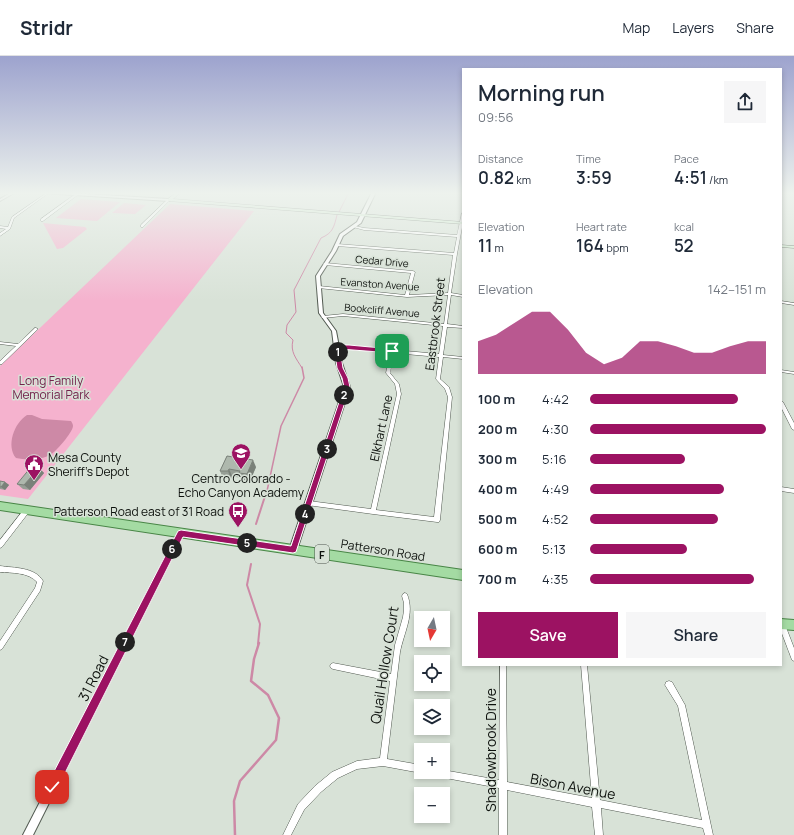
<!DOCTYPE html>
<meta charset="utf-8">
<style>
body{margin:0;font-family:Manrope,sans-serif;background:#f6f6f7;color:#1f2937;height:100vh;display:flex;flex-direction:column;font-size:15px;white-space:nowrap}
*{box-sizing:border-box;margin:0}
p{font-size:13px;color:#747a83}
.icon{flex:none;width:22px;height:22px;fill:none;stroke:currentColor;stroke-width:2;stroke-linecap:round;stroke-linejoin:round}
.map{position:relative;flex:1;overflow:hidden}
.sheet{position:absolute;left:462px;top:12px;width:320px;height:598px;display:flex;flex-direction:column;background:#fff;border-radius:0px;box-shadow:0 2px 6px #0003}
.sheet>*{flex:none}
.needle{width:26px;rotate:189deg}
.fabs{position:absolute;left:414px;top:555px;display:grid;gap:8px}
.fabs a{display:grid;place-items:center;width:36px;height:36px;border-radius:0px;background:#fff;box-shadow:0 2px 6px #0003;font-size:20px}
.pin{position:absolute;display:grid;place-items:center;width:34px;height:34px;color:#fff;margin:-17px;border-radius:8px;box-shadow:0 2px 6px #0006}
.km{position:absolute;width:20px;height:20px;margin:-10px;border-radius:50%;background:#222;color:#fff;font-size:11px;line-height:20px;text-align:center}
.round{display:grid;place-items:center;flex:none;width:42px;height:42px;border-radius:0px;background:#f6f6f7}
.headline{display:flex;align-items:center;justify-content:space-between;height:68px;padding:0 16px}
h1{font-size:22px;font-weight:600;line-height:30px}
.figures{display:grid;grid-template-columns:repeat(3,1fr);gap:6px;height:68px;padding:4px 16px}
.figures div{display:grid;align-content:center}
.figures b{font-size:17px;font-weight:600}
.figures small{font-size:11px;font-weight:400}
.figures p{font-size:11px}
.chart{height:112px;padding:8px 16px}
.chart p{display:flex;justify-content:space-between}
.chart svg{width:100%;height:72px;margin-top:4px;fill:#9c1262;opacity:.7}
.action{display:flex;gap:8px;margin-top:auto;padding:8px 16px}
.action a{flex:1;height:46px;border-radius:0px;background:#9c1262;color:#fff;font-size:16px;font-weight:600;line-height:46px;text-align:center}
.action a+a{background:#f6f6f7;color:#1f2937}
ul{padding:0 16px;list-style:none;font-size:13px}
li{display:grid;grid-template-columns:64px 48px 1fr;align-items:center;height:30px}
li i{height:10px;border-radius:5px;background:#9c1262}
header{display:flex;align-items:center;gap:24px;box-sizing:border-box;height:56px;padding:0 20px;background:#fff;border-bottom:1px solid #e0e1e3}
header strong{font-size:19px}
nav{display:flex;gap:22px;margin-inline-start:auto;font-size:14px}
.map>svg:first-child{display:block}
.green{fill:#f5b2ce}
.water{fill:#cd89a6}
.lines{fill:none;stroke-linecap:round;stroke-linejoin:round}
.stream-far3{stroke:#cd89a6;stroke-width:1}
.stream-far2{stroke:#cd89a6;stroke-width:1.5}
.stream-far1{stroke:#cd89a6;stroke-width:2}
.stream{stroke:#cd89a6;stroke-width:2.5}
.minor-casing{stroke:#515950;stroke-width:1}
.tertiary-casing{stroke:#515950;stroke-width:2}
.secondary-casing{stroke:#515950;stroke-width:1}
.primary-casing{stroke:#488546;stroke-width:2}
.minor{fill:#fff;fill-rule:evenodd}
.tertiary{fill:#fff;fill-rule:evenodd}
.secondary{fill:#d2edd1;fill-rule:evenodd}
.primary{fill:#a4dba3;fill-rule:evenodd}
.wall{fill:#969e95}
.shaded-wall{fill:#7a8179}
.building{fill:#aeb8ad;stroke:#7a8179}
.route{fill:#9c1262;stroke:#fff}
.labels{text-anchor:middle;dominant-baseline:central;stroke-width:3;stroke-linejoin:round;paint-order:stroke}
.far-street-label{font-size:10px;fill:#0d110d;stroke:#d8e2d7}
.shield{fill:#d8e2d7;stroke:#4a504a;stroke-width:1}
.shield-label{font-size:11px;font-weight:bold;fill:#0d110d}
.street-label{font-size:12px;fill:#0d110d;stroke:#d8e2d7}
.park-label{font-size:12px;fill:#73224c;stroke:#d8e2d7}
.poi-label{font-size:12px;fill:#0d110d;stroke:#d8e2d7;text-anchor:start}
.near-street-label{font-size:14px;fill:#0d110d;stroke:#d8e2d7}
</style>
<header>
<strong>Stridr</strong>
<nav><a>Map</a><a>Layers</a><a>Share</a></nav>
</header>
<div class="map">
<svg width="794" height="779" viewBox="0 0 794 779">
<rect width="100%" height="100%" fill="#d8e2d7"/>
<g class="green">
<path d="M81,143L120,146L97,165L56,162Z"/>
<path d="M124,147L146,149L135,158L112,157Z"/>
<path d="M170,148L254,155L28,443L0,439V310Z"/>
<path d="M43,167L85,171L87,173L63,192L57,193Z"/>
</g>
<path class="water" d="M27,359H32L42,363L71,365C72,367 73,368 73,370C73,376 55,397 50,399C41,404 26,404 16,402C6,390 14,367 27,359Z"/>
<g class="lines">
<g class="stream-far3">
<path d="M339,156L349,136"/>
<path d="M302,312C296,302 290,296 293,284L286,277L287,269L296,256L294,234L321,182C333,177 334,171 337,159"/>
</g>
<path class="stream-far2" d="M267,435L281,370L304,322L302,311"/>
<g class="stream-far1">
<path d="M256,468L267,434"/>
<path d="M251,508L247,529L260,568L258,588"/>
</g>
<path class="stream" d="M235,779L234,745L240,725L276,684L279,662L268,639L251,625L254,603L259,587"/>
<defs>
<g id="minor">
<path d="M48,136H50L14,162L10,173L0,180V177L6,173L0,172V170L8,171L12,161Z"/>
<path d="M77,137L79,138L43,165H41V163Z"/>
<path d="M168,143L170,144L143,171H141V169Z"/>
<path d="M462,157H463V166L457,198L451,237L463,239V241L451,239L447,268L463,270V272L447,271L443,299L463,301V303L443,301L440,323L449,331L452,341L440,464L439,466H437L373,458L307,449L306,447L307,445H309L371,453L397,338L395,328L386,317L390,296L349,292H336V290H349L439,298L443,270L343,260L323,262L321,261L323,260L343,258L444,268L448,239L407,241L318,232L317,231L319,230L405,239L411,217L325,209L323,208L325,207L413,215L415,216L409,239L448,237L453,199L337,190L335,189L337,188L454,197L457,181L364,174L353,171L355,170L364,172L457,179ZM394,297L439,301L436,323L445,333L448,341L434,461L376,454L401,338L399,328L390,317Z"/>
<path d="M781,245L794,247V249L781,247Z"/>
<path d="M35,272H36L38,273L2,308H0V305L16,290L0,288V286L18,288Z"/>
<path d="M781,314L794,316V318L781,316Z"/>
<path d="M781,345L783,346L794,367V374L792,373L781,351Z"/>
<path d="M781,431L794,433V437L781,435Z"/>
<path d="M25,452H29L30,454L29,456L2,491L0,492V484Z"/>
<path d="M0,510C14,512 35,511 43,525L40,535L2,593L0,594V585L35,532L37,526C28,516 12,517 0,516Z"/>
<path d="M405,537L407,538C415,558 404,576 400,596L387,703L421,709V716H423L421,717L383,710L357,713L338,722L321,736L304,754L291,779H283L298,748L315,730L332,716L357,705L380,702L390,625L333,613L331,612L330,610L331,608L333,607L391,618L395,589L403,561L404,554V547L402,540L403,538Z"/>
<path d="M781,565L784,566L794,592V605L792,604L781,575Z"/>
<path d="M500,609H506L507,726L592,742L581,609H587L600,744L702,764L678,650L665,629L666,626L669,625L672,626L685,649L713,779H705L703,772L601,752L603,779H595L592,751L507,734V779H499V732L435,720L432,719L431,716H443V714L499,724Z"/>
</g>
<g id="tertiary">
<path d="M12,136H16L0,145V143Z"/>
<path d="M41,136H52L169,143L171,144L169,145L43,137Z"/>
<path d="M372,136H376L361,167L343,180L336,195L320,220L323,257L336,275L342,307L350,331L297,494L296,496L293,497L290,496L289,494L344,331L336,307L332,275L319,257L316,220L332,195L340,178L357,166Z"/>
<path d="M181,474L183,475L184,477L33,779H23L179,475Z"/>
</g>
<g id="secondary">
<path d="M177,136H181L173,143L463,166V168L168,145V143Z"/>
<path d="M781,189L794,190V192L781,191Z"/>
</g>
<g id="primary">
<path d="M0,446L463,514V524L0,454Z"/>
<path d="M781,563L794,564V574L781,573Z"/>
</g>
</defs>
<use href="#minor" class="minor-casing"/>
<use href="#tertiary" class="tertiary-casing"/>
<use href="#secondary" class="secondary-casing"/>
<use href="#primary" class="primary-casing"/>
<use href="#minor" class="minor"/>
<use href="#tertiary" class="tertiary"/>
<use href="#secondary" class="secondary"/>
<use href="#primary" class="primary"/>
</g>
<g class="wall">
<path d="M399,136H431V138Z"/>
<path d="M227,400L256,411L250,425L242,424L241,422L232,420L231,423L223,422L220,415Z"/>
<path d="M39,412L44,417L30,434L23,433L17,428Z"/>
<path d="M0,425L5,426L9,429L5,434L0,433Z"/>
</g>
<g class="shaded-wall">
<path d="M253,404L256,411L250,425L247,418Z"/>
<path d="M39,412L44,417L30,434L24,429Z"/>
<path d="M229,413L232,420L231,423L228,415Z"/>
<path d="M5,426L9,429L5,434L1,431Z"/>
</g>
<g class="building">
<path d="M227,400L253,404L247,418L239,417L240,415L229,413L228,415H220Z"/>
<path d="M31,411L39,412L24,429L17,428Z"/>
<path d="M0,425L5,426L1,431H0Z"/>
</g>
<linearGradient id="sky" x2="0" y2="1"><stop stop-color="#9da3ce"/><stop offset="0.56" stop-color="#edf2ed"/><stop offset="1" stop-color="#edf2ed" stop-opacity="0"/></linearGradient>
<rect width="794" height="245" fill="url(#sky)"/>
<path class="route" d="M337,289H349L392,293L394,295L392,297L340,293L343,312L348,322L350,331L296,496L293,497L183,481L56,735L52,736L48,735L47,731L48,727L178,475L181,474L291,490L344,331L342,322L337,312L334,291Z"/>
<defs>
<symbol id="school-pin" viewBox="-11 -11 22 30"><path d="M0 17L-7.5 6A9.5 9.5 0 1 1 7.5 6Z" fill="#9c1262" stroke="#d8e2d7"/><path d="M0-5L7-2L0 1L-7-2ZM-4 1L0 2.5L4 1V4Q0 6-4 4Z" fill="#fff"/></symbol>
<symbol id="civic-pin" viewBox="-11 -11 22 30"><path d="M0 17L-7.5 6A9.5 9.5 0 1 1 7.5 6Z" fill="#9c1262" stroke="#d8e2d7"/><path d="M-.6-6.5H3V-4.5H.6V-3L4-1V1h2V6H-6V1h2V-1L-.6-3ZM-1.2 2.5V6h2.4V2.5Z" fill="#fff"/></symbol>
<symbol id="bus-pin" viewBox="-11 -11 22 30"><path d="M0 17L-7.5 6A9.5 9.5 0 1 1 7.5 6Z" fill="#9c1262" stroke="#d8e2d7"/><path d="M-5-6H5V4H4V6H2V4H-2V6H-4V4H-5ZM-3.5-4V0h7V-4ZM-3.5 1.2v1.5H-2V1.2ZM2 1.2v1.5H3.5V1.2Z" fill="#fff"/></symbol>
</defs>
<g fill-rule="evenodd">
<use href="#school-pin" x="230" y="386" width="22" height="30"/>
<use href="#civic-pin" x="23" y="397" width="22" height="30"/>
<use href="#bus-pin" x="227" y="444" width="22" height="30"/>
</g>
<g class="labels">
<g class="far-street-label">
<text transform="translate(382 205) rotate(5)">Cedar Drive</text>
<text transform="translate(380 228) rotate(4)">Evanston Avenue</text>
<text transform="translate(382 254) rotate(5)">Bookcliff Avenue</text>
</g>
<rect class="shield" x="315" y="489" width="14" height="18" rx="3"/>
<g class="shield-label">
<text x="322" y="498">F</text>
</g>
<g class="street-label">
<text transform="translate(435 268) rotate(-83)">Eastbrook Street</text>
<text transform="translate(381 372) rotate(-78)">Elkhart Lane</text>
<text transform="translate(383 494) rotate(9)">Patterson Road</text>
</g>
<g class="park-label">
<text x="51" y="324">Long Family<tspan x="51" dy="14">Memorial Park</tspan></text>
</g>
<g class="poi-label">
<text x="48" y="401">Mesa County<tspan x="48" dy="14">Sheriff's Depot</tspan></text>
<text x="241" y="422" text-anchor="middle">Centro Colorado -<tspan x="241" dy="14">Echo Canyon Academy</tspan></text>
<text x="224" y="455" text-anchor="end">Patterson Road east of 31 Road</text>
</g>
<g class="near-street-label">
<text transform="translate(384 609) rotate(-81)">Quail Hollow Court</text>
<text transform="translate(93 622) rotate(-63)">31 Road</text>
<text transform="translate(490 694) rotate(-90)">Shadowbrook Drive</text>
<text transform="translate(573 730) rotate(11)">Bison Avenue</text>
</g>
</g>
</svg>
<div class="fabs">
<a><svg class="needle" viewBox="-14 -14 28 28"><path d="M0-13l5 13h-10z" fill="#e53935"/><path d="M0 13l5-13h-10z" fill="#747a83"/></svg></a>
<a><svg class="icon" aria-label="locate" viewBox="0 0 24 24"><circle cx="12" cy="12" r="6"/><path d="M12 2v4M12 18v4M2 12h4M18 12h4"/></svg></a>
<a><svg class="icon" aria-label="layers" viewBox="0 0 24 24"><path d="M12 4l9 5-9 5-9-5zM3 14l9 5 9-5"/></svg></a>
<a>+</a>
<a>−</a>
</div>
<div class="pin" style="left:392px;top:295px;background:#1e9e55"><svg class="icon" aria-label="arrive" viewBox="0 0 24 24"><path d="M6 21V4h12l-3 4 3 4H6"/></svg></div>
<div class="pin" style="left:52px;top:731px;background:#d93025"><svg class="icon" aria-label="check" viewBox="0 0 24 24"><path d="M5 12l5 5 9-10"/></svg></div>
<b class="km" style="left:338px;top:296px">1</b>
<b class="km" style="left:344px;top:339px">2</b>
<b class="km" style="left:327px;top:393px">3</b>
<b class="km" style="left:305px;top:458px">4</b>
<b class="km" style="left:247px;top:487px">5</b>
<b class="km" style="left:172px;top:493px">6</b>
<b class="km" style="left:125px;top:586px">7</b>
<section class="sheet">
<div class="headline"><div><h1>Morning run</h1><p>09:56</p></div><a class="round"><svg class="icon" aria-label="share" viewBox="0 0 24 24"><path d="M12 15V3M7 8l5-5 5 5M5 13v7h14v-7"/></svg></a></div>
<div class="figures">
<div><p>Distance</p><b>0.82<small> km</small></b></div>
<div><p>Time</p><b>3:59</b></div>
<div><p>Pace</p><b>4:51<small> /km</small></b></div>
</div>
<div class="figures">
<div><p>Elevation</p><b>11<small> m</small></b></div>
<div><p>Heart rate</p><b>164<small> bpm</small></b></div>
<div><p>kcal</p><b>52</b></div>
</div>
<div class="chart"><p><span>Elevation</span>142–151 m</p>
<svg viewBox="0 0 160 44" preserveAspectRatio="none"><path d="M0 44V24L10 20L20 13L30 6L40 6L50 17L60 31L70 38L80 34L90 24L100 24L110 27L120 31L130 31L140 27L150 24L160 24V44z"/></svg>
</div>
<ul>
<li><b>100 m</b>4:42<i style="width:84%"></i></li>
<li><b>200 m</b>4:30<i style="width:100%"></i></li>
<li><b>300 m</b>5:16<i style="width:54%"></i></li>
<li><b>400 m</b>4:49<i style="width:76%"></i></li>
<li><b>500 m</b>4:52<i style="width:73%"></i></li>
<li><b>600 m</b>5:13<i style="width:55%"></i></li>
<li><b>700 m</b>4:35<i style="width:93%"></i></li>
</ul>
<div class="action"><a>Save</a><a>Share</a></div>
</section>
</div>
